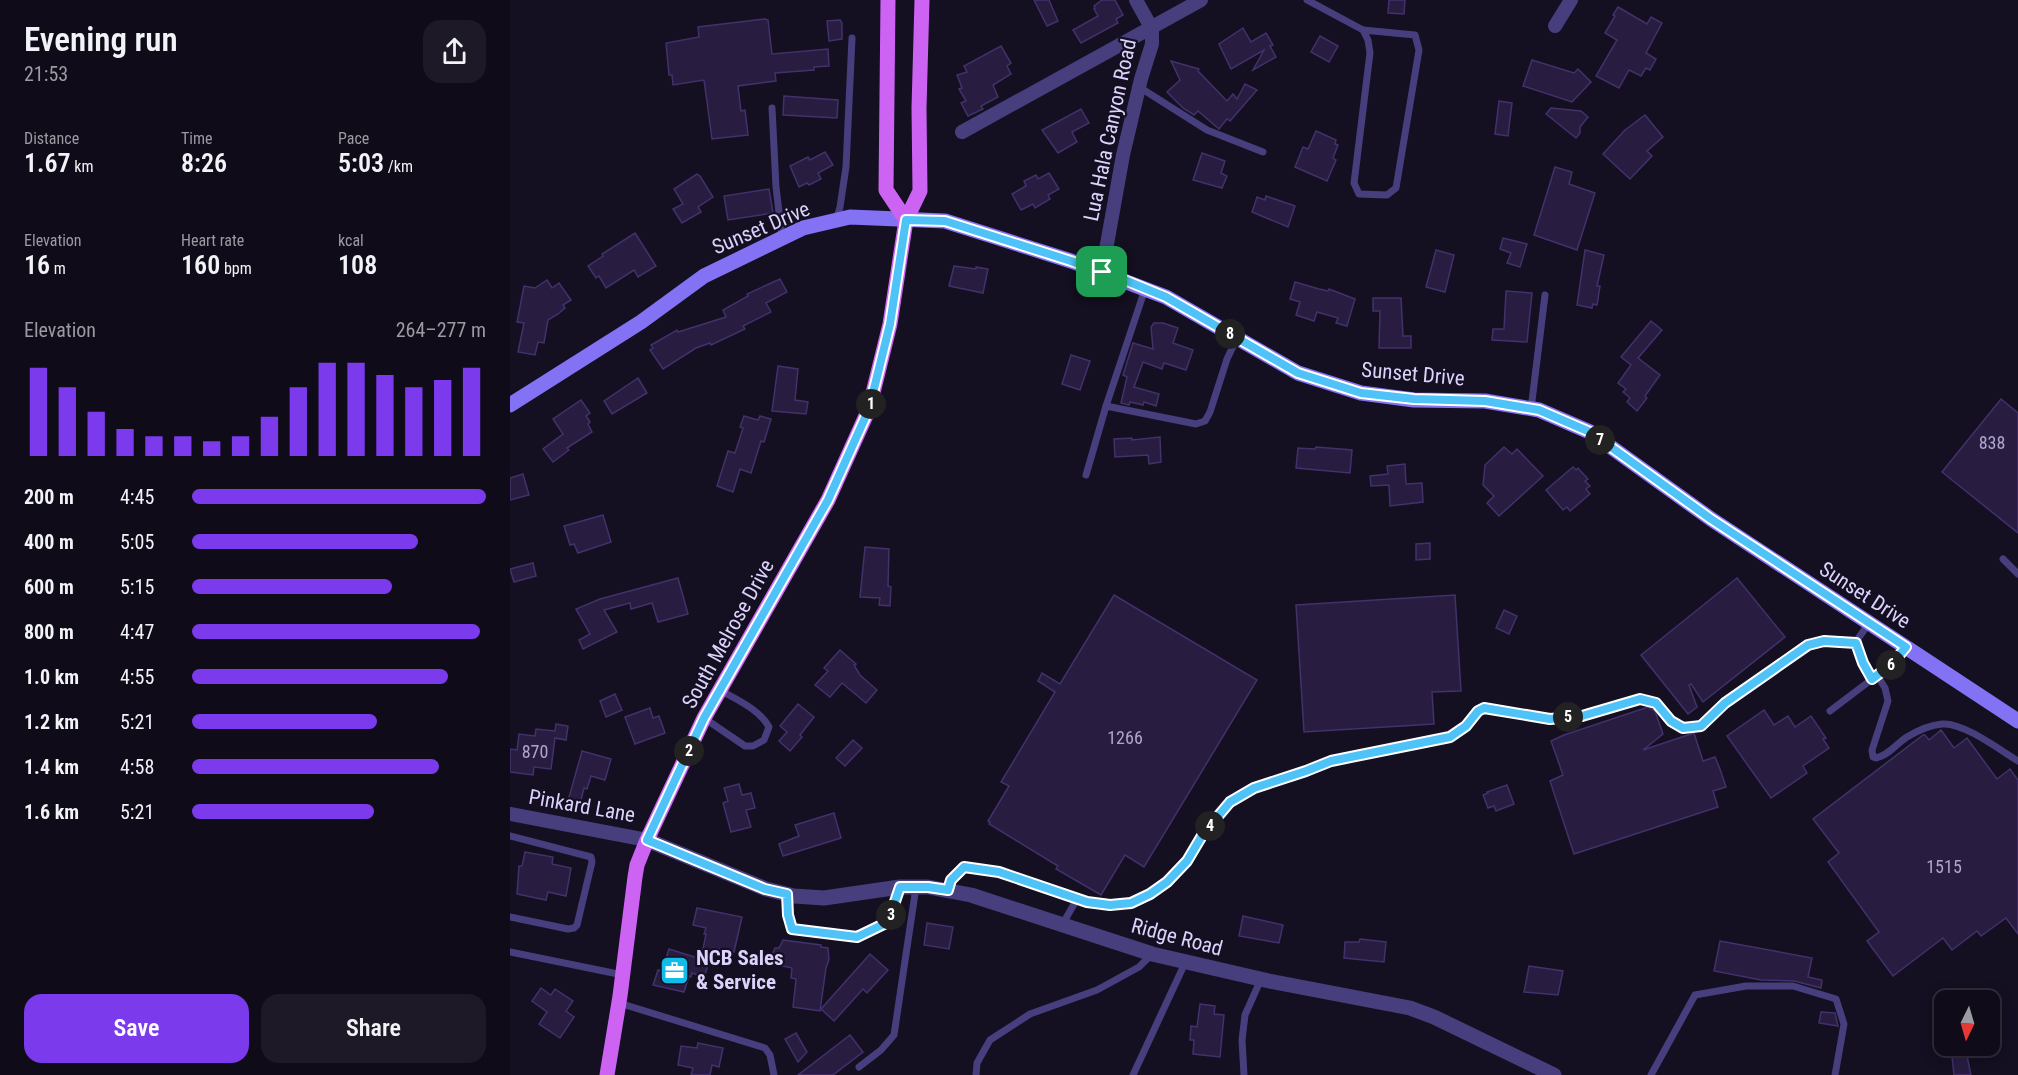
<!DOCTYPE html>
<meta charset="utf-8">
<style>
body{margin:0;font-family:"Roboto Condensed",sans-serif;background:#1d1926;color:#f1f3f6;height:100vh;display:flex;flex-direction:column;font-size:22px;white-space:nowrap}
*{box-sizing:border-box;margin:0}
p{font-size:20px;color:#9b9ba2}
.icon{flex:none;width:33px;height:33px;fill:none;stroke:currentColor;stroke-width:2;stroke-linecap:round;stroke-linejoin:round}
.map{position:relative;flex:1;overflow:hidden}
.panel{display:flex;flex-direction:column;background:#0f0b19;width:510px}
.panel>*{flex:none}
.needle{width:39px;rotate:185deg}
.tools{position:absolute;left:1424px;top:990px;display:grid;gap:12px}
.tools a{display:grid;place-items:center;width:66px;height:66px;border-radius:12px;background:#0f0b19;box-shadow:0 3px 15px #0003,0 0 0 2px #2f2b38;font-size:30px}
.pin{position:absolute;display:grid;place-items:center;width:51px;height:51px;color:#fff;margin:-26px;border-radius:12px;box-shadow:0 3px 9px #0006}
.km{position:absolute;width:30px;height:30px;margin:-15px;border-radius:50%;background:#222;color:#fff;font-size:16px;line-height:30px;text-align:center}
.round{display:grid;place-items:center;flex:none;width:63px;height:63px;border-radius:18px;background:#1d1926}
.summary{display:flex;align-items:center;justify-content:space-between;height:102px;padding:0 24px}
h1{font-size:33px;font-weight:600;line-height:45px}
.figures{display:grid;grid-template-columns:repeat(3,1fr);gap:9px;height:102px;padding:6px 24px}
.figures div{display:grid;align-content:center}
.figures b{font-size:26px;font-weight:600}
.figures small{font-size:16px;font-weight:400}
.figures p{font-size:16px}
.chart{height:168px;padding:12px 24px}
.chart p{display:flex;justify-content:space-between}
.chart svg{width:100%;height:108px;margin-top:6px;stroke:#7c3aed;stroke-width:6}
.action{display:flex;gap:12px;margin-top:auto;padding:12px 24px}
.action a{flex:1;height:69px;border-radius:18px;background:#7c3aed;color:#fff;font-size:24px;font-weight:600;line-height:69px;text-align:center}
.action a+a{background:#1d1926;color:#f1f3f6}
ul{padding:0 24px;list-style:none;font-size:20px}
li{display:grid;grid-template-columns:96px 72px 1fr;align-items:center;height:45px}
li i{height:15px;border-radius:8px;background:#7c3aed}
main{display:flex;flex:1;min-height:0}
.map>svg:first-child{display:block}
.building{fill:#281d41;stroke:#42316b;stroke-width:1.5}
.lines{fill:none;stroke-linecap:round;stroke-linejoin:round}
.service{stroke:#473e7d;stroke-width:7}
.minor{stroke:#473e7d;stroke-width:14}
.tertiary{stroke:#473e7d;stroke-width:15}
.secondary{stroke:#8372f4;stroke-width:15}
.primary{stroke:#cc63f3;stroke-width:15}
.route-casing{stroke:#fff;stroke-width:12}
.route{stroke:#4fc3f7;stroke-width:8}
.labels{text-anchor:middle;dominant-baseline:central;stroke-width:4.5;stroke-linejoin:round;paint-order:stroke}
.number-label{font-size:18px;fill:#afa6cd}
.street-label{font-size:21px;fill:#dcd3fc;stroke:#140f21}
.poi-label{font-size:21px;font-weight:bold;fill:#dcd3fc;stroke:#140f21;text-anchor:start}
</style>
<main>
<section class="panel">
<div class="summary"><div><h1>Evening run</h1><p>21:53</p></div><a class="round"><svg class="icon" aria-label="share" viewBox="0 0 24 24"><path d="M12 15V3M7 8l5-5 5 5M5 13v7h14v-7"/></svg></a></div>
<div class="figures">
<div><p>Distance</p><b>1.67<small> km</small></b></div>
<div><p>Time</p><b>8:26</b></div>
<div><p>Pace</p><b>5:03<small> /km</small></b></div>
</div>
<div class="figures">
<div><p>Elevation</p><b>16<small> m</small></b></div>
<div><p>Heart rate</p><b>160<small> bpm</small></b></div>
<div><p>kcal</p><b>108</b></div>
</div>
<div class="chart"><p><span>Elevation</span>264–277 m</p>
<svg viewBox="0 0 160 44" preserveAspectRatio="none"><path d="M5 44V8M15 44V16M25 44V26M35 44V33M45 44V36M55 44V36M65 44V38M75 44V36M85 44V28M95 44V16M105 44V6M115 44V6M125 44V11M135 44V16M145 44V13M155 44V8"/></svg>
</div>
<ul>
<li><b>200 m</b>4:45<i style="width:100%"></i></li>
<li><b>400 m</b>5:05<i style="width:77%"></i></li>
<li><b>600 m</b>5:15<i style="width:68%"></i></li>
<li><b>800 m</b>4:47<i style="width:98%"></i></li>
<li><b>1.0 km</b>4:55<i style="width:87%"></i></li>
<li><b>1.2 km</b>5:21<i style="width:63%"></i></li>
<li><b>1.4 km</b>4:58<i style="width:84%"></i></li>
<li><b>1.6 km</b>5:21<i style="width:62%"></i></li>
</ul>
<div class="action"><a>Save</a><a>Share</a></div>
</section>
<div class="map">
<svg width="1508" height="1075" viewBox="0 0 1508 1075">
<rect width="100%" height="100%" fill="#140f21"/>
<g class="building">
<path d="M524,0H539L548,21L537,26Z"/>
<path d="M592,0H605L613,15L606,19L608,23L571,43L563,30L588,16L584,9L585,8L584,6Z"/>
<path d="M879,0H895L894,14L878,13Z"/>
<path d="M1108,7L1137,24L1141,17L1152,23L1136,53L1146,59L1140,70L1136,68L1131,76L1119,70L1109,88L1086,76L1107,40L1095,33L1105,16L1103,15Z"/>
<path d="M255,19L258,20L262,54L318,49L319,66L304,67V70L265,73L266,81L228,86L231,111L235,110L238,135L202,139L194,80L163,85L162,75H159L156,43L189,37L188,27Z"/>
<path d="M330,20L332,23V39L319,41L317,21Z"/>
<path d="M733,28L741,42L756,33L763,45L760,46L766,57L743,70L754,50L721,69L709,44Z"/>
<path d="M810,36L828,46L819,62L801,52Z"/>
<path d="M491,46L501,63L497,66L501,74L483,85L488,97L471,106L473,109L458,116L451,103L456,101L449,89L452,88L447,75L457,72L454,66Z"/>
<path d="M1022,60L1064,73L1068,69L1081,82L1062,102L1013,86Z"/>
<path d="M661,61L689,69L688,71L717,101L723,94L727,99L735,84L747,90L720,121L717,119L709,129L688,111L684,115L673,108L657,92L670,80Z"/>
<path d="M274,96L328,100L327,118L273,115Z"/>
<path d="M989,101L1002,103L998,136L985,134Z"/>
<path d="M1041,108L1071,111L1078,117L1070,127V133L1066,138L1036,114Z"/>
<path d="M571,109L579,123L562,132L567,142L548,153L532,130Z"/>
<path d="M1135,115L1153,137L1137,151L1142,156L1120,179L1093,154L1115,130Z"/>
<path d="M806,131L826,140L825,144L828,145L823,158L826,160L817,181L785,167L793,147L798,149Z"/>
<path d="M315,152L323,165L308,173L311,179L299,185L297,183L289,187L280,166L298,157L300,160Z"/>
<path d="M692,153L715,161L711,173L717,176L712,188L683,180Z"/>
<path d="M1045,167L1062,172L1059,184L1085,193L1067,250L1024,235Z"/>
<path d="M539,173L549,189L538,195L540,199L525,208L523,204L511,210L502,194L516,186L514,181L526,175L528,179Z"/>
<path d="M187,174L190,176L203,197L188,207L191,212L172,223L163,209L173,204L164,189Z"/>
<path d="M259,189L263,213L218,220L214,196Z"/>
<path d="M756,196L785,206L778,227L742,212L747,197L755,200Z"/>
<path d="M125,233L146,266L128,277L124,270L96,288L89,276L86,278L78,266L93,256L92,254Z"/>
<path d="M993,238L1017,244L1010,267L997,263L1001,253L990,249Z"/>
<path d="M926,250L944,255L935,292L916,287Z"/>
<path d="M1075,250L1094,255L1087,286H1090L1087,305L1083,304L1082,308L1067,305Z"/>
<path d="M444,266L466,269V267L478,269L473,293L439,286Z"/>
<path d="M270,279L277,292L256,303L261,312L233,326L235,329L201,345L200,343L186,348L153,369L140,350L143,348L141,345L167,330L168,332L216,317L213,310L238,296L237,294Z"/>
<path d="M37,280L42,288L49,283L61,300L53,305L55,308L48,314L38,320L34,343L28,342L25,355L8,352L14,323L7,322L14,286L25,288Z"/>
<path d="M785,282L809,289L818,291L819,289L845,299L837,326L826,323L828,318L807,312L804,321L786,315L790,302L780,299Z"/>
<path d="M996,291L1022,293L1017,342L982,340L983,329H994Z"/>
<path d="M863,298H891L893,336H901V348H869L870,311H863Z"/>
<path d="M1141,321L1152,330L1128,358L1150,375L1135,396L1137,398L1127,411L1117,402L1120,398L1113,392L1116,389L1108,383L1121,365L1111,357Z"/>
<path d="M644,323H653L668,328L663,343L683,350L676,370L654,363L652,369L633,362L624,387L649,394L646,406L634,402L633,405L620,402L619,405L611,403L617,377L613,375L623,343L643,349L641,327Z"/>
<path d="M561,355L580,361L570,390L552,384Z"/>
<path d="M268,366L288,369L285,400L298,402L296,414L262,411Z"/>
<path d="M128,378L137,393L102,414L94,401Z"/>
<path d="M1491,399L1508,413V533L1432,472Z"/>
<path d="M71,400L80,413L76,416L80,422L78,424L82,432L57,448L59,450L43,462L33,449L53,434L43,419Z"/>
<path d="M234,416L248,420L250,416L261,419L254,442L251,441L241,473L230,469L223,492L207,486L218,451L225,453L233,428L230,427Z"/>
<path d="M650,437L651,462L639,464L638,455L605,457L604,439L622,438V440Z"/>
<path d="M806,447L842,450L840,473L786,468L788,448L805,449Z"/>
<path d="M994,447L1002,454L1007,449L1033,476L989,516L977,503L984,496L973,485L975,465Z"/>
<path d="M895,464L896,484L912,483L913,502L880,506L879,485L861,486L860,476L878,474L877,466Z"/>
<path d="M1063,467L1066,470L1068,468L1078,479L1075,481L1080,486L1076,489L1080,494L1060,511L1057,507L1053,510L1036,490Z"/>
<path d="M13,474L19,495L0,500V478Z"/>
<path d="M93,515L101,542L68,553L64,544L60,545L54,526Z"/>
<path d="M920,543V559L906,560V544Z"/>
<path d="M355,547L379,549L378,586L381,587L380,606L369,605L370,598L350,597Z"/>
<path d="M23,563L26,576L4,582L0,569Z"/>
<path d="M168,578L178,614L148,622L142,603L121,609L120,603L94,610L107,632L73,649L69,640L80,634L66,609L90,599Z"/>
<path d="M1227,578L1275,637L1193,702L1181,684L1179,685L1187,707L1178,714L1131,655Z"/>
<path d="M604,595L747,680L634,867L615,855L591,895L546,869L548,866L479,824L480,822L478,821L499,786L491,782L545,692L528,681L532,673L550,684Z"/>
<path d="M945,595L951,691L922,692L924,724L794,732L786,605Z"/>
<path d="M994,610L1007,616L999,634L986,628Z"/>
<path d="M330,650L346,664L344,665L350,675L367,690L356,703L332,683L320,697L305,685L318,671L314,668Z"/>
<path d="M105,694L112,710L96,717L90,701Z"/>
<path d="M288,704L304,717L290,735L292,737L280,751L269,741L277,732L270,726Z"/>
<path d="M1138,707L1145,711L1153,734L1133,750L1184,733L1193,761L1205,757L1210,769L1216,787L1203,791L1208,807L1064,854L1040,781L1053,775L1041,741L1054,735Z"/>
<path d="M140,708L143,718L149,716L155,733L125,744L115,717Z"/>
<path d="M1254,710L1264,725L1278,716L1285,727L1301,716L1316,738L1313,739L1319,748L1293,766L1297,773L1261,798L1217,736Z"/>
<path d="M46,724L58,726L56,740L45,738L41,769L24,767L23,775L0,772V749L7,750L9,734L25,736L26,729L45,731Z"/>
<path d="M1431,730L1444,748L1457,738L1487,779L1500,769L1508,780V934L1496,918L1471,936L1467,931L1442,950L1433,938L1383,976L1357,941L1369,932L1318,862L1329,853L1303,819L1413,735H1415L1419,740Z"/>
<path d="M343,740L352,748L335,766L326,758Z"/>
<path d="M72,751L101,759L95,780L81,776L77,789L74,788L70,804L58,801Z"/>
<path d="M229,784L232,795L241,793L245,808L236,810L241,827L221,832L213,803L218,801L214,788Z"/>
<path d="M997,785L1004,804L986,811L984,806L978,808L973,795L978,793L977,792Z"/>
<path d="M324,813L331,838L273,856L269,844L289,836L285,825Z"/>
<path d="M15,852L43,857L42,864L61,868L56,896L38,892L36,900L7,894L9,866H12Z"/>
<path d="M187,908L232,917L224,952L204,948L194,977L182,973L181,977L179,976L174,992L143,985L148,970L152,971L159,949L191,959L196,934H194L196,928L183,925Z"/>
<path d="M733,916L773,925L769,943L729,936Z"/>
<path d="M417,923L443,927L439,949L414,945Z"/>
<path d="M850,939L876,942L874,962L834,958L835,942H849Z"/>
<path d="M273,940L311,945V947L318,948L319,960L316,968L310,1011L283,1007L286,979L281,978L282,968L263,964L262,955L265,948H269Z"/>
<path d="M1210,941L1302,958L1298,977L1312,980L1311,988L1284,981L1251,980L1204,971Z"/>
<path d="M360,954L378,970L357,993L353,989L324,1021L311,1009Z"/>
<path d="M1019,966L1053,971L1048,995L1014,992Z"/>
<path d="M31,988L41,995L45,989L63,1001L56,1011L64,1017L50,1038L29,1024L37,1012L22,1001Z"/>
<path d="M690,1004L705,1006L704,1014L714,1015L710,1057L683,1054L684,1040H680L681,1026L687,1027Z"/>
<path d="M1311,1012L1325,1013L1328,1026L1309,1023Z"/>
<path d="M286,1033L297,1052L288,1062L275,1039Z"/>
<path d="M340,1035L353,1052L323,1075H288Z"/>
<path d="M188,1043L213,1048L209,1067L202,1065L200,1075H181L183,1068L168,1065L171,1046L187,1048Z"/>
<path d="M1455,1046L1461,1075H1444L1442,1057H1444L1443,1048Z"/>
</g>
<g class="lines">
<g class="service">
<path d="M797,0L853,30L905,35L909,50L886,188L877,195L849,194L844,183L860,53L858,40L853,30"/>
<path d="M629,87L697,130L753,152"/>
<path d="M262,108L266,187L272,238"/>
<path d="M327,218L330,207L336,167L342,38"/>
<path d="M596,406L686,424L695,421L700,412L717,359L727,338"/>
<path d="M1021,409L1035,295"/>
<path d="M576,475L596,406L635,289"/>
<path d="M1493,559L1508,574"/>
<path d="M1359,623L1345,643L1353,663L1363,679"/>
<path d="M1367,675L1375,688L1378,701L1362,750L1363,757L1366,758C1379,755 1386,744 1397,737C1407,731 1421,725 1432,724C1453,722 1490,750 1508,761"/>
<path d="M1320,711L1382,664L1396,647"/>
<path d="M194,718L235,746H243L254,740L259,727C249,709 227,700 210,690"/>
<path d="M0,836L81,857L82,862L67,925L64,928L58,929L0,917"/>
<path d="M438,890L441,880L454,867C465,869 478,869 490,872C530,882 580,915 621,902C666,889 680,850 707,818C711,812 716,805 722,801C744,786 769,781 794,772C812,766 827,759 846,756C871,751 917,747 940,737C954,730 961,715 974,708L1040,719L1073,716L1130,699L1146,703L1161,721L1173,728L1191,726L1215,703L1298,645L1314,641L1345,643"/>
<path d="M277,894L278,915L282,929L347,937L378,923L390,887"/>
<path d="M552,925L567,899"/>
<path d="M0,952L113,975"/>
<path d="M109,1003L255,1048L260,1055L264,1075"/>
<path d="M349,1067L371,1050L384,1035L406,887"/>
<path d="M466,1075L467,1063L480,1040L520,1014L587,990L629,967L642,954"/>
<path d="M623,1075L675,963"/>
<path d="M734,1075L732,1040L735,1015L751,979"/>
<path d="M1141,1075L1185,995L1236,986H1283L1326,999L1334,1024L1325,1075"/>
</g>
<g class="minor">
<path d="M1045,26L1061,0"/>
<path d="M452,132L691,0"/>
<path d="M592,272L613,155L631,79L642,44V29L626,0"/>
<path d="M0,814L137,840"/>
</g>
<path class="tertiary" d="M137,840L256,889L284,896L314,898L390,887H418L461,895L642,954L759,981L900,1008L924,1017L1044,1075"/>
<path class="secondary" d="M0,405L131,322L194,276L293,228L340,217L435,221L561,261L656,297L788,373L851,393L904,400L975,401L1029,410L1080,432L1201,519L1508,721"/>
<g class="primary">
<path d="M378,0L376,190L396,220"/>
<path d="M97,1075L110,996L125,877L127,865L137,840L194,718L318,500L359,409L380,324L396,220L410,191L409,108L412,0"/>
</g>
</g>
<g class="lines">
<defs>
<path id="route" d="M396,220L435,221L561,261L617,281L656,297L788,373L851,393L904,399L975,401L1029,410L1080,432L1201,519L1396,647L1382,664L1362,679L1353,663L1346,643L1314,641L1298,645L1215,703L1191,726L1173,728L1161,721L1146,703L1130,699L1072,716L1040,719L974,708L968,711L956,726L940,737L821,761L796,771L744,788L720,802L693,834L677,861L657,882L640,894L621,903L600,905L577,902L489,872L454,867L441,880L438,890L418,887H390L378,922L347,937L282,929L278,915L277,894L255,889L137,840L194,718L318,500L359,409L380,324Z"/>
</defs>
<use href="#route" class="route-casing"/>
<use href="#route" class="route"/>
</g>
<defs>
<symbol id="office-square" viewBox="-11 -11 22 22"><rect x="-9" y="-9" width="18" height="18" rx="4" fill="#12bce8" stroke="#140f21"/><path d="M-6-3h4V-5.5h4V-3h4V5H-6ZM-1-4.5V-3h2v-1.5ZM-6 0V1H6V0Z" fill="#fff"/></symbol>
</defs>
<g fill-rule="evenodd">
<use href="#office-square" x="148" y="954" width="33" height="33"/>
</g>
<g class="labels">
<g class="number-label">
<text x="1482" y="442">838</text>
<text x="615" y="737">1266</text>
<text x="25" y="751">870</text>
<text x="1434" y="866">1515</text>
</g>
<g class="street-label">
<text transform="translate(600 130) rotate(-78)">Lua Hala Canyon Road</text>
<text transform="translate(251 228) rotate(-23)">Sunset Drive</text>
<text transform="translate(903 374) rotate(5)">Sunset Drive</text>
<text transform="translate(1355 595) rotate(33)">Sunset Drive</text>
<text transform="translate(218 634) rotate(-61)">South Melrose Drive</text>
<text transform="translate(72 806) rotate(10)">Pinkard Lane</text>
<text transform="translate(667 937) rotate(15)">Ridge Road</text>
</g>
<g class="poi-label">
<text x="186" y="958">NCB Sales<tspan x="186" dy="24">&amp; Service</tspan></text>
</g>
</g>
</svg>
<div class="tools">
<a><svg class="needle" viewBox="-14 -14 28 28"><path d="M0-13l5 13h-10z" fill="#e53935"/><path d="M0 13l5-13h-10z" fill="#9b9ba2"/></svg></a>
</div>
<div class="pin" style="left:592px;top:272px;background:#1e9e55"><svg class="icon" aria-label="arrive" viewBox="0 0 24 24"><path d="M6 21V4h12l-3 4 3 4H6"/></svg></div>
<b class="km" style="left:361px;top:404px">1</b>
<b class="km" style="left:179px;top:751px">2</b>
<b class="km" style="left:381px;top:915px">3</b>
<b class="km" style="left:700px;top:826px">4</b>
<b class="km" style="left:1058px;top:717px">5</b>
<b class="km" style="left:1381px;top:665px">6</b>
<b class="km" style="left:1090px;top:440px">7</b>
<b class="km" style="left:720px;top:334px">8</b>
</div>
</main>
